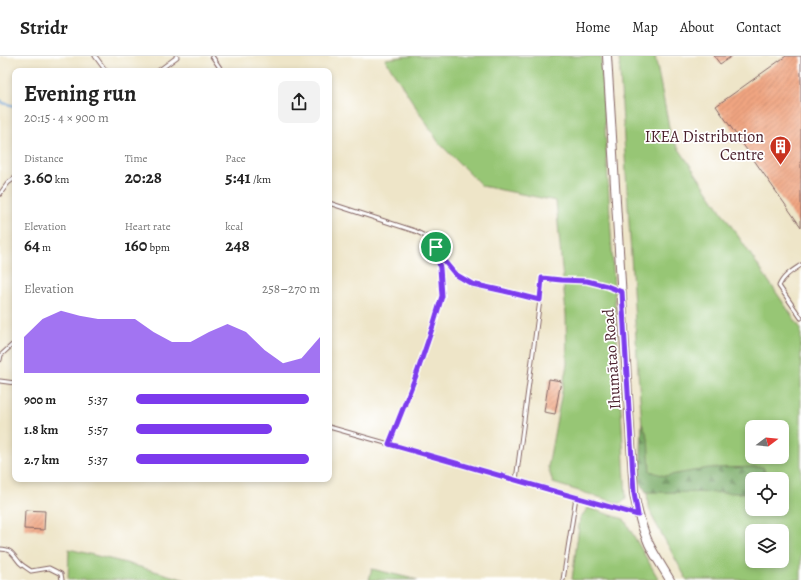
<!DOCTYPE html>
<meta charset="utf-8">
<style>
body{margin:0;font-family:Alegreya,serif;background:#f2f2f2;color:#222;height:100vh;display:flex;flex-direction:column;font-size:15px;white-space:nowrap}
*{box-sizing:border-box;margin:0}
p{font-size:13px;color:#767676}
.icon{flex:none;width:22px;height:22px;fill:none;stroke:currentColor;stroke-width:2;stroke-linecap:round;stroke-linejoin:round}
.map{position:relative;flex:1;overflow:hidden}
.side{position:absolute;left:12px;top:12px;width:320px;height:414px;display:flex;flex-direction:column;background:#fff;border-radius:8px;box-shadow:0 2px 6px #0003}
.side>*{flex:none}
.needle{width:26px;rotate:74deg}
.controls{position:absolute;left:745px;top:364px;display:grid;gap:8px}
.controls a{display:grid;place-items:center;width:44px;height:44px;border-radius:8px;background:#fff;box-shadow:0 2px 6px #0003;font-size:20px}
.pin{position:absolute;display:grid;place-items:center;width:34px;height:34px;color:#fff;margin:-17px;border:2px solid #fff;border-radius:50%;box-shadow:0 1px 4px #0007}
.round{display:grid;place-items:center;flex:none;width:42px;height:42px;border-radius:8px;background:#f2f2f2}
.summary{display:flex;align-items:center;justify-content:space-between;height:68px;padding:0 12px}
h1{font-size:22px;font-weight:600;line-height:30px}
.stats{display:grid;grid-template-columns:repeat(3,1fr);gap:6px;height:68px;padding:4px 12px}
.stats div{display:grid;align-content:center}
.stats b{font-size:17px;font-weight:600}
.stats small{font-size:11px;font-weight:400}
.stats p{font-size:11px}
.chart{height:112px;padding:8px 12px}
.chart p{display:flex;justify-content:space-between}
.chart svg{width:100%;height:72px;margin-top:4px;fill:#7c3aed;opacity:.7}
ul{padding:0 12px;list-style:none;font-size:13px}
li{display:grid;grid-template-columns:64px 48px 1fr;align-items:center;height:30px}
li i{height:10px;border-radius:5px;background:#7c3aed}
header{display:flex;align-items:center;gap:24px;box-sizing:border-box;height:56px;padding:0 20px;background:#fff;border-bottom:1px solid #e0e0e0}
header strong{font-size:19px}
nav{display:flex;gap:22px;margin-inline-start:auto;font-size:14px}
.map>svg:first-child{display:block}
.grass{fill:#97c675;stroke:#707250;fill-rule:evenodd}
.forest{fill:url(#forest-firs);stroke:#626548}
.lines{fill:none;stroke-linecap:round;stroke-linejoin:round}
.stream{stroke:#6ba2d9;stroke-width:2}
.building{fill:url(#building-hatch)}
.service-casing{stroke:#836462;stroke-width:5}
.tertiary-casing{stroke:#836462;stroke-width:10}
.service{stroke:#fff;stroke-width:3}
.tertiary{stroke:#fff;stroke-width:8}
.route-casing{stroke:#fff;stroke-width:8}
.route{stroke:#7c3aed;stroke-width:5}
.labels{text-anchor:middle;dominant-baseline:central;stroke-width:3.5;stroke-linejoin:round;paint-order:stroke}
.poi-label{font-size:16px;fill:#4a1f2b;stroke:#fff;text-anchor:end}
.street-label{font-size:16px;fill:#4a1f2b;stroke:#fff}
</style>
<header>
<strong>Stridr</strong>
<nav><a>Home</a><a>Map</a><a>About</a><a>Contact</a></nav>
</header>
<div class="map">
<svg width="801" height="524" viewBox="0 0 801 524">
<defs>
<pattern id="forest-firs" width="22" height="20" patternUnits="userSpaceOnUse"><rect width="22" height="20" fill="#79ab66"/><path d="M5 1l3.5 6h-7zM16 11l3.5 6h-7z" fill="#658b54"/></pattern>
<pattern id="building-hatch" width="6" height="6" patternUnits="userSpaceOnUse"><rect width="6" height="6" fill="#f0a581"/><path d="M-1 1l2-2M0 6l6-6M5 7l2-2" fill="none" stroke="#c4866a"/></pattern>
</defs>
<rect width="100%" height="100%" fill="#fff"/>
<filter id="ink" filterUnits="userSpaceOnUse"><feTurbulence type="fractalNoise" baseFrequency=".025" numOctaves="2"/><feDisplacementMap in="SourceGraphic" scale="8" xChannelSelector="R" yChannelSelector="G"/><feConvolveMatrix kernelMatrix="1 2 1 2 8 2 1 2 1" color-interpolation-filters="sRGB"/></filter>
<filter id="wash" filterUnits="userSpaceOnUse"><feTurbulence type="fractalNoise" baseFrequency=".012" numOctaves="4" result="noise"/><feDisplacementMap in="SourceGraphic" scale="16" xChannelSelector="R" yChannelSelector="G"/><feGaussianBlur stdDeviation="0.9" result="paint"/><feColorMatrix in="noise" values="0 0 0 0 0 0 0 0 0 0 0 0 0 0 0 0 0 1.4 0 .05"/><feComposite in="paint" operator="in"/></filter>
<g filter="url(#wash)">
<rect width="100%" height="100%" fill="#eee5c8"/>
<g class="grass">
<path d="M410,0H601L626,442L622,447H618L553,427L548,411L567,308L566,258L556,145L482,130L439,87L385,3Z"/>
<path d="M619,0H655L671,81L801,273V524H687L654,464L648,450L638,316ZM752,371H782V401H752ZM752,423H782V453H752ZM752,475H782V505H752Z"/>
<path d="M588,452L624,463L659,524H572L580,462Z"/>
<path d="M69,493L126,507L186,524H68Z"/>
<path d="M372,513L418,524H369Z"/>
</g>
<path class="forest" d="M642,367L648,381L650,415L665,420L709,412L763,411L767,421L764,423H752V433L747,437L646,436L640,425Z"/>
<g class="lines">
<path class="stream" d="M1,44L3,47L15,50"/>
</g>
<g id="blocks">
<g class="building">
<path d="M714,0H732L720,8Z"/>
<path d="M786,0H801V171L716,50Z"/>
<path d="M549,323L561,325L555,358L544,356Z"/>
<path d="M25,454L45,455L44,474L24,473Z"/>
</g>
</g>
</g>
<g filter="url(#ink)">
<use href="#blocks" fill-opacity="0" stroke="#836462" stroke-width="1"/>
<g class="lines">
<defs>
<g id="service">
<path d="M95,0L106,15"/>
<path d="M212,0L222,15"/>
<path d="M158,15L177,1L176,0"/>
<path d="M0,138L8,127L15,122"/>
<path d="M329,147L415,175L427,181L436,191L445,206L455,218L472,229L504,235L540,244"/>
<path d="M801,209C792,215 783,220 779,230L801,262"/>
<path d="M0,304L1,299L12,289H15"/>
<path d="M0,325L15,327"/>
<path d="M329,371L637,458"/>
<path d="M389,388L417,317L433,270L442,240L440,213L436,193"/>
<path d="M516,424L540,244L542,222L561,224L587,225L607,230L621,235"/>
<path d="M0,493C12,493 13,499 20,507C23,510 27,512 31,515L49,512L61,518L62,524"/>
<path d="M563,524L576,441"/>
</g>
<path id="tertiary" d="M607,0L634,437C637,455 642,472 649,488C655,500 663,512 670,524"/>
</defs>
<use href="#service" class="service-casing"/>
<use href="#tertiary" class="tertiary-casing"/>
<use href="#service" class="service"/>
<use href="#tertiary" class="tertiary"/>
</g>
</g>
<g class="lines" filter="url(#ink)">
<defs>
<path id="route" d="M436,191L445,206L455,218L472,228L504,235L540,244L542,222L561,224L587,225L607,230L622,236L634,437L638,459L389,388L417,317L433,270L442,240L440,212Z"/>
</defs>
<use href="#route" class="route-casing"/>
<use href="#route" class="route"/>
</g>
<defs>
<symbol id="building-pin" viewBox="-11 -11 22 30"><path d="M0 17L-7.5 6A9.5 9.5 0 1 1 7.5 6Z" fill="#c8321e" stroke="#fff"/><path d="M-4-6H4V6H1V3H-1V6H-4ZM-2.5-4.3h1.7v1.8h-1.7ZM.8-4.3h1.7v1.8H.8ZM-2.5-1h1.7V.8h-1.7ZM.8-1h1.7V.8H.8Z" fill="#fff"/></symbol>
</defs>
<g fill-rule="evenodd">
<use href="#building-pin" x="768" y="78" width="25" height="34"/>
</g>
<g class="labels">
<g class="poi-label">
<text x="764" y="81">IKEA Distribution<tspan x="764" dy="18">Centre</tspan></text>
</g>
<g class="street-label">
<text transform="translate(612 303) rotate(-94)">Ihumātao Road</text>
</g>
</g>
</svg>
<div class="controls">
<a><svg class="needle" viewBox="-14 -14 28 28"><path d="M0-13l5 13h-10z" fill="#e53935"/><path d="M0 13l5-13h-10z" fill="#767676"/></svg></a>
<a><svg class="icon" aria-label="locate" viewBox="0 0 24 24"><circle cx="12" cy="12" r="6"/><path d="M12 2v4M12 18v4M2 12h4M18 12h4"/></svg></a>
<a><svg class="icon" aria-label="layers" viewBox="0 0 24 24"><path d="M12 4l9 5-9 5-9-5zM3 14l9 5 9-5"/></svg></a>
</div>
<div class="pin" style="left:436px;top:191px;background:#1e9e55"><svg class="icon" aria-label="arrive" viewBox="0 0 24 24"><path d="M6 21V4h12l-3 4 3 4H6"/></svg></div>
<section class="side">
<div class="summary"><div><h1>Evening run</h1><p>20:15 · 4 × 900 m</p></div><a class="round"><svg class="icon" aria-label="share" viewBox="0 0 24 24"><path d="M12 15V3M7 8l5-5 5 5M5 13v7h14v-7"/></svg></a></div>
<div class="stats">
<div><p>Distance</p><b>3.60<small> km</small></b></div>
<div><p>Time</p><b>20:28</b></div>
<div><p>Pace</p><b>5:41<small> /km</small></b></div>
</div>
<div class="stats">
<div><p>Elevation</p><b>64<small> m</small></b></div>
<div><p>Heart rate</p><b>160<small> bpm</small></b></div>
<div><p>kcal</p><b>248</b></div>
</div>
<div class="chart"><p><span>Elevation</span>258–270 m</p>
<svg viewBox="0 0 160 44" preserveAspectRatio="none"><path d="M0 44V22L10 11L20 6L30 9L40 11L50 11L60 11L70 19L80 25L90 25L100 19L110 14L120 19L130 30L140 38L150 35L160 22V44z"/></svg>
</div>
<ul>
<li><b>900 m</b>5:37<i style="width:94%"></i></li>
<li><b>1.8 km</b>5:57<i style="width:74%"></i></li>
<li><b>2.7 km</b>5:37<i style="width:94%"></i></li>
</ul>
</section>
</div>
